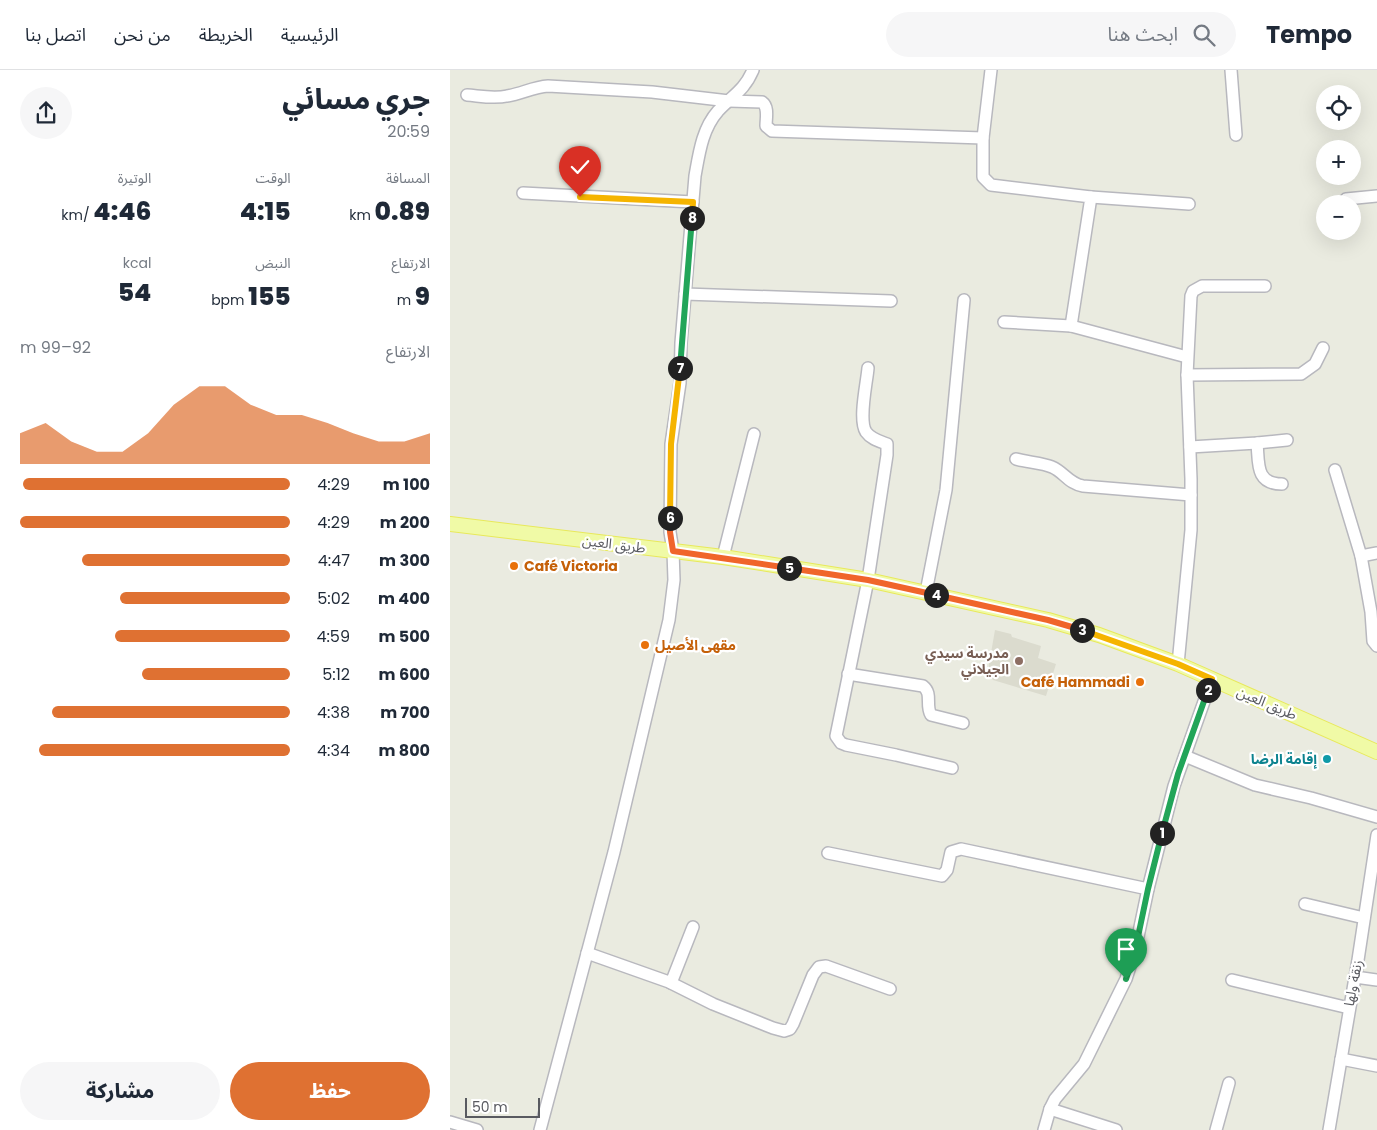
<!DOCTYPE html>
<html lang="ar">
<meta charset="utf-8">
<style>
body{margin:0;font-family:Poppins,"Noto Sans Arabic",sans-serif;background:#f6f6f7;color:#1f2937;direction:rtl;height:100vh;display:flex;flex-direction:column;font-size:19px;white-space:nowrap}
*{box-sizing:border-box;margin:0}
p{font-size:16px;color:#747a83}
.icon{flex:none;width:28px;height:28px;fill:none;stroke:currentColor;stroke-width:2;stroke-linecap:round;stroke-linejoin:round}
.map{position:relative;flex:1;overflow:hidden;direction:ltr}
.details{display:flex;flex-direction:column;background:#fff;width:450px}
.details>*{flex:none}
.fabs{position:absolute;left:866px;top:15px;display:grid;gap:10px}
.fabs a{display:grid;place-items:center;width:45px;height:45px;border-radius:50%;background:#fff;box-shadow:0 5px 20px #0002;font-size:25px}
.scale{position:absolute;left:15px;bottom:12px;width:75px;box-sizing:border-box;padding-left:5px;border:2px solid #595a60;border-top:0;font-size:14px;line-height:18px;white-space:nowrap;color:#595a60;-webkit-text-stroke:4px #fff;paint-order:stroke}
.pin{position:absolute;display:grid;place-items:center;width:42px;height:42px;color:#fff;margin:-51px -21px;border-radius:50% 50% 50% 0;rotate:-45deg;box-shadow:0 0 5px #0007}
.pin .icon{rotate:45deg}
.km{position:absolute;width:25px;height:25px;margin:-12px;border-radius:50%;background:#222;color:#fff;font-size:14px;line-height:25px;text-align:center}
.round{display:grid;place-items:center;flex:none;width:52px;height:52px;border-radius:26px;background:#f6f6f7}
.summary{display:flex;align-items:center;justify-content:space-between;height:85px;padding:0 20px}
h1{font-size:28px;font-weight:800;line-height:38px}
.metrics{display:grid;grid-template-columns:repeat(3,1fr);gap:8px;height:85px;padding:5px 20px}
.metrics div{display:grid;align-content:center}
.metrics b{font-size:25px;font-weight:800}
.metrics small{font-size:14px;font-weight:400}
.metrics p{font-size:14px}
.chart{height:140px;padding:10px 20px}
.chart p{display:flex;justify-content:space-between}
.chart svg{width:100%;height:90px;margin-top:5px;fill:#df7132;opacity:.7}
.button{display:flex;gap:10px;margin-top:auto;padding:10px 20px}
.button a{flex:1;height:58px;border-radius:30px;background:#df7132;color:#fff;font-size:20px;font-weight:800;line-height:58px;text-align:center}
.button a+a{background:#f6f6f7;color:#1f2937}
ul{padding:0 20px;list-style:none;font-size:16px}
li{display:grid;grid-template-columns:80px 60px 1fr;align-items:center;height:38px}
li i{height:12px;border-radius:6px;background:#df7132}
header{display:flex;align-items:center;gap:30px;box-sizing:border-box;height:70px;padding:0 25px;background:#fff;border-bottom:1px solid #e0e1e3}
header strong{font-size:24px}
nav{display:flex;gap:28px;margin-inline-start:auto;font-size:18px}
.search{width:350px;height:45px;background:#f6f6f7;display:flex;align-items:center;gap:12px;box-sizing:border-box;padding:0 18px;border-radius:28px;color:#747a83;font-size:19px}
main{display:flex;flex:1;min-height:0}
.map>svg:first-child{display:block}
.education{fill:#dbdbce}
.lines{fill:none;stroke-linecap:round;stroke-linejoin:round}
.minor-casing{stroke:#b8b8be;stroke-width:14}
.major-casing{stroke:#e8e95b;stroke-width:16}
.minor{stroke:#fff;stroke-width:11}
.major{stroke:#f0faa6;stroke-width:14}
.split-1-casing{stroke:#fff;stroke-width:10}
.split-2-casing{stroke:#fff;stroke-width:10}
.split-3-casing{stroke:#fff;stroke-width:10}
.split-4-casing{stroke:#fff;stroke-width:10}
.split-5-casing{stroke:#fff;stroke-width:10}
.split-6-casing{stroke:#fff;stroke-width:10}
.split-7-casing{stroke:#fff;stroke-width:10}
.split-8-casing{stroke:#fff;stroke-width:10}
.split-9-casing{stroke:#fff;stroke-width:10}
.split-1{stroke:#22a559;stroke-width:6}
.split-2{stroke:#22a559;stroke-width:6}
.split-3{stroke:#f5b400;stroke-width:6}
.split-4{stroke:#f0652b;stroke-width:6}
.split-5{stroke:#f0652b;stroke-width:6}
.split-6{stroke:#f0652b;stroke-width:6}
.split-7{stroke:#f5b400;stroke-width:6}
.split-8{stroke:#22a559;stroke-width:6}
.split-9{stroke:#f5b400;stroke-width:6}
.food-dot{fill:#e8710a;stroke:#fff;stroke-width:2}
.education-dot{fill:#8d6e63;stroke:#fff;stroke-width:2}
.culture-dot{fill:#0f9aa8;stroke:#fff;stroke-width:2}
.labels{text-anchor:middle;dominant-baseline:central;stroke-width:4.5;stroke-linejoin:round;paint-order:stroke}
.street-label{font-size:14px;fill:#595a60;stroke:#fff}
.food-label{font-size:14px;font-weight:bold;fill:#c56008;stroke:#fff;text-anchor:start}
.education-label{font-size:14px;font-weight:bold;fill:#785e54;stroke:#fff;text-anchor:end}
.culture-label{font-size:14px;font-weight:bold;fill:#0d838f;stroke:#fff;text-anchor:end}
</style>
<header>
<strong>Tempo</strong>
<div class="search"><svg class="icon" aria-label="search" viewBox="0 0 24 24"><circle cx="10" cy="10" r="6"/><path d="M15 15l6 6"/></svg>ابحث هنا</div>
<nav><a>الرئيسية</a><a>الخريطة</a><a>من نحن</a><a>اتصل بنا</a></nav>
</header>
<main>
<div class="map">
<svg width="927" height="1060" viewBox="0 0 927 1060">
<rect width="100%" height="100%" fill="#eaebe0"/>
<path class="education" d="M545,560L561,564L562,567L591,576L588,588L606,594L596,626L543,610L539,605L540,600H538Z"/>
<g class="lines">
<defs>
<g id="minor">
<path d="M541,0L533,68V107L541,115L641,127L621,256"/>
<path d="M781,0L786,65"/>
<path d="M17,25C30,26 44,29 57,26C71,24 83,17 98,16L202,22L279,31L312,32C319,37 316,48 316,56L322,61L533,68"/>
<path d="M73,123L243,132"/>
<path d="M641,127L739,134"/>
<path d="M896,129L927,126"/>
<path d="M235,224L441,231"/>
<path d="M554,252L621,256L737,287"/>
<path d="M418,298C417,312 408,350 416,362C421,369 429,371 437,374V385L418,510L386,666L391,673L396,675L446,685L502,698"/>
<path d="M737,305L851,304L865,294L873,278"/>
<path d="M807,373C809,393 805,414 832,414"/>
<path d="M740,377L807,373L837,370"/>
<path d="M566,389C576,392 593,393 602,397C614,402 619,414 633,416L741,425"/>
<path d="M885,400L911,486L921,542L923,571L927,576"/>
<path d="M911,486L927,483"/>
<path d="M273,487L304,364"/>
<path d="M476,522L496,420L514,230"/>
<path d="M728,594L741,460V409L737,305L741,226L743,221L752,216H815"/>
<path d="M398,604L473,616C483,624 475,635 481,645L513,653"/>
<path d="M735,686L805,715L861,728L927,747"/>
<path d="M378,783L492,806L497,800L501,782L511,779L698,819"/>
<path d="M855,834L914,848"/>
<path d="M137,883L219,912L263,934L323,958L334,961L340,959L343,954L363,905L369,897L376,896L440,919"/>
<path d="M905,907L927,910"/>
<path d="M782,910L899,938"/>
<path d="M221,913L243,857"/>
<path d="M891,989L927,996"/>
<path d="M600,1039L666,1060"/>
<path d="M0,1052L27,1060"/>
<path d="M90,1060L164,782L219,550L224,510L223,481L220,462L221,374L230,313L231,273L245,106C249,84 252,59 268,41C283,25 294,21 303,0"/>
<path d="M594,1060L600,1039L605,1029L634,994L676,909L685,881L698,819L724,716L762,609"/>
<path d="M766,1060L779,1013"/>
<path d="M879,1060L908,890L927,765"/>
</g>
<path id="major" d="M0,454L273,487L418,510L598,550L649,565L728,594L927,682"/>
</defs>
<use href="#minor" class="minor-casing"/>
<use href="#major" class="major-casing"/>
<use href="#minor" class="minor"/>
<use href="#major" class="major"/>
</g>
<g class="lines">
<defs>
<path id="split-1" d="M676,909L685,881L698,819L712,763"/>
<path id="split-2" d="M712,763L728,704L758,620"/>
<path id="split-3" d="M632,560L728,594L762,609L758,620"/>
<path id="split-4" d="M486,525L598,550L632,560"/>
<path id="split-5" d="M339,498L418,510L486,525"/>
<path id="split-6" d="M220,448V462L223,481L339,498"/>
<path id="split-7" d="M220,448L221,374L230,298"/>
<path id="split-8" d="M230,298L242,148"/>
<path id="split-9" d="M130,127L243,132L242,148"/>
</defs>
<use href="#split-1" class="split-1-casing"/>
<use href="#split-2" class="split-2-casing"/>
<use href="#split-3" class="split-3-casing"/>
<use href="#split-4" class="split-4-casing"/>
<use href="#split-5" class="split-5-casing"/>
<use href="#split-6" class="split-6-casing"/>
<use href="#split-7" class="split-7-casing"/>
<use href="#split-8" class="split-8-casing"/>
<use href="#split-9" class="split-9-casing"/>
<use href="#split-1" class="split-1"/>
<use href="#split-2" class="split-2"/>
<use href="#split-3" class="split-3"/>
<use href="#split-4" class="split-4"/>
<use href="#split-5" class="split-5"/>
<use href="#split-6" class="split-6"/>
<use href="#split-7" class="split-7"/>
<use href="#split-8" class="split-8"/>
<use href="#split-9" class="split-9"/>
</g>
<g class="food-dot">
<circle cx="64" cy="496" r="5"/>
<circle cx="195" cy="575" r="5"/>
<circle cx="690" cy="612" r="5"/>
</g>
<circle class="education-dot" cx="569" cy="591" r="5"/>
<circle class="culture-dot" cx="877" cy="689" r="5"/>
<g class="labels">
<g class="street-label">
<text transform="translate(164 474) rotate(7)">طريق العين</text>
<text transform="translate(817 633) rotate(23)">طريق العين</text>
<text transform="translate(903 913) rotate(-79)">زنقة ولها</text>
</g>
<g class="food-label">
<text x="74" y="496">Café Victoria</text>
<text x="205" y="575">مقهى الأصيل</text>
<text x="680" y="612" text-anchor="end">Café Hammadi</text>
</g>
<g class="education-label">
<text x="559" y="583">مدرسة سيدي<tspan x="559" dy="16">الجيلاني</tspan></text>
</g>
<g class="culture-label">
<text x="867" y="689">إقامة الرضا</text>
</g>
</g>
</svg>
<div class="fabs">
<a><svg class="icon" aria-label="locate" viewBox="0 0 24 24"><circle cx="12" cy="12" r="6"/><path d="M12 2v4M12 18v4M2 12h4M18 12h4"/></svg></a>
<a>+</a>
<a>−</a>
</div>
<div class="scale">50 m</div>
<div class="pin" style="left:676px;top:909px;background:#1e9e55"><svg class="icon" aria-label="arrive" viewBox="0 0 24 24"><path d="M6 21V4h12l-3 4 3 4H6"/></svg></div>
<div class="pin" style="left:130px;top:127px;background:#d93025"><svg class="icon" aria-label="check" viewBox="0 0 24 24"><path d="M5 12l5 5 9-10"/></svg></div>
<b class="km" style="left:712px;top:763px">1</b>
<b class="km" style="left:758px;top:620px">2</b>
<b class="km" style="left:632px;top:560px">3</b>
<b class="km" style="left:486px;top:525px">4</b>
<b class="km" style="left:339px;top:498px">5</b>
<b class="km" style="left:220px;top:448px">6</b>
<b class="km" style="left:230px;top:298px">7</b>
<b class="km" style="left:242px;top:148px">8</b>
</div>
<section class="details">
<div class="summary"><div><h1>جري مسائي</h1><p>20:59</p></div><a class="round"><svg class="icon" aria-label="share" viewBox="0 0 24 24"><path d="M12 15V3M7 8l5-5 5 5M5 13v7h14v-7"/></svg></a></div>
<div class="metrics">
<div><p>المسافة</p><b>0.89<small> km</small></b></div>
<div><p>الوقت</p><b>4:15</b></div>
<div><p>الوتيرة</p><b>4:46<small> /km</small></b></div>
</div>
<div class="metrics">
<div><p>الارتفاع</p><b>9<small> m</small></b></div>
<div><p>النبض</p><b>155<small> bpm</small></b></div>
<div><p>kcal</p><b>54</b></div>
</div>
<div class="chart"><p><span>الارتفاع</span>92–99 m</p>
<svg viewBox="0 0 160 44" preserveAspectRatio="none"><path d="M0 44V29L10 24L20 33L30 38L40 38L50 29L60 15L70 6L80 6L90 15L100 20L110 20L120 24L130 29L140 33L150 33L160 29V44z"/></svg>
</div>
<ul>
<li><b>100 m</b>4:29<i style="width:99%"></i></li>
<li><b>200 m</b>4:29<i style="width:100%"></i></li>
<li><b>300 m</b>4:47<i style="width:77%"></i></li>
<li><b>400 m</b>5:02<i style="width:63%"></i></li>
<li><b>500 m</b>4:59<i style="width:65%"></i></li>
<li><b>600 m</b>5:12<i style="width:55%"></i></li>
<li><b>700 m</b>4:38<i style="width:88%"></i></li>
<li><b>800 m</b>4:34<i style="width:93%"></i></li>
</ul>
<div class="button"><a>حفظ</a><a>مشاركة</a></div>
</section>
</main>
